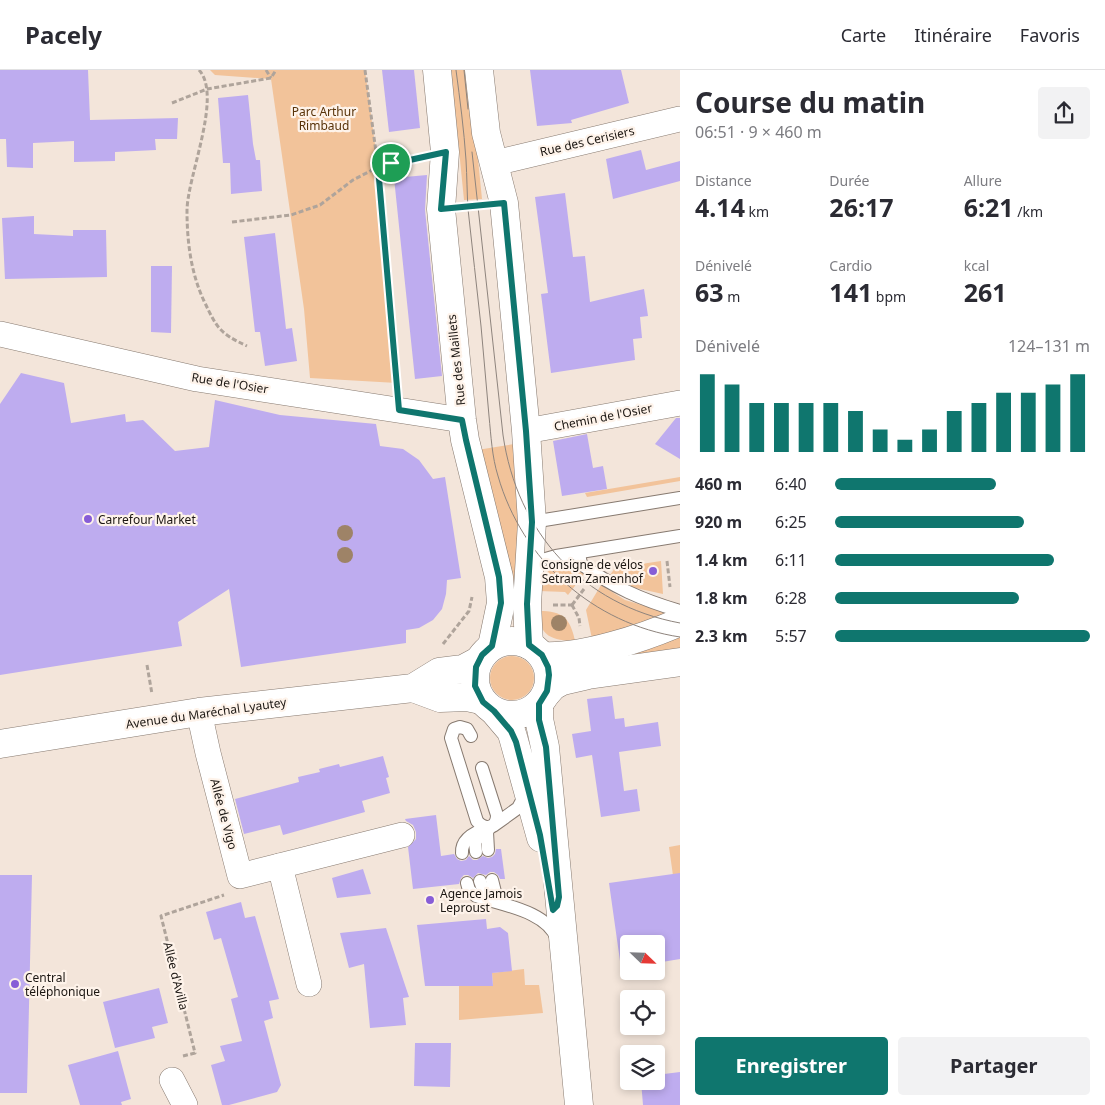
<!DOCTYPE html>
<html lang="fr">
<meta charset="utf-8">
<style>
body{margin:0;font-family:"Noto Sans",sans-serif;background:#f2f2f3;color:#2b2b33;height:100vh;display:flex;flex-direction:column;font-size:19px;white-space:nowrap}
*{box-sizing:border-box;margin:0}
p{font-size:16px;color:#7c7c81}
.icon{flex:none;width:28px;height:28px;fill:none;stroke:currentColor;stroke-width:2;stroke-linecap:round;stroke-linejoin:round}
.map{position:relative;flex:1;overflow:hidden}
.sheet{display:flex;flex-direction:column;background:#fff;width:425px}
.sheet>*{flex:none}
.needle{width:32px;rotate:113deg}
.buttons{position:absolute;left:620px;top:865px;display:grid;gap:10px}
.buttons a{display:grid;place-items:center;width:45px;height:45px;border-radius:5px;background:#fff;box-shadow:0 2px 8px #0003;font-size:25px}
.pin{position:absolute;display:grid;place-items:center;width:42px;height:42px;color:#fff;margin:-21px;border:2px solid #fff;border-radius:50%;box-shadow:0 1px 5px #0007}
.round{display:grid;place-items:center;flex:none;width:52px;height:52px;border-radius:5px;background:#f2f2f3}
.head{display:flex;align-items:center;justify-content:space-between;height:85px;padding:0 15px}
h1{font-size:28px;font-weight:700;line-height:38px}
.figures{display:grid;grid-template-columns:repeat(3,1fr);gap:8px;height:85px;padding:5px 15px}
.figures div{display:grid;align-content:center}
.figures b{font-size:25px;font-weight:700}
.figures small{font-size:14px;font-weight:400}
.figures p{font-size:14px}
.chart{height:140px;padding:10px 15px}
.chart p{display:flex;justify-content:space-between}
.chart svg{width:100%;height:90px;margin-top:5px;stroke:#0f766e;stroke-width:6}
.button{display:flex;gap:10px;margin-top:auto;padding:10px 15px}
.button a{flex:1;height:58px;border-radius:5px;background:#0f766e;color:#fff;font-size:20px;font-weight:700;line-height:58px;text-align:center}
.button a+a{background:#f2f2f3;color:#2b2b33}
ul{padding:0 15px;list-style:none;font-size:16px}
li{display:grid;grid-template-columns:80px 60px 1fr;align-items:center;height:38px}
li i{height:12px;border-radius:6px;background:#0f766e}
header{display:flex;align-items:center;gap:30px;box-sizing:border-box;height:70px;padding:0 25px;background:#fff;border-bottom:1px solid #e1e1e2}
header strong{font-size:24px}
nav{display:flex;gap:28px;margin-inline-start:auto;font-size:18px}
main{display:flex;flex:1;min-height:0}
.map>svg:first-child{display:block}
.green{fill:#f2c39a}
.building{fill:#beacef}
.lines{fill:none;stroke-linecap:round;stroke-linejoin:round}
.lane-casing{stroke:#877a70;stroke-width:14}
.street-casing{stroke:#877a70;stroke-width:26}
.secondary-casing{stroke:#877a70;stroke-width:29}
.primary-casing{stroke:#877a70;stroke-width:29}
.path{stroke:#afa49b;stroke-width:3;stroke-dasharray:5 2.5;stroke-linecap:butt}
.lane{stroke:#fff;stroke-width:12}
.street{stroke:#fff;stroke-width:25}
.secondary{stroke:#fff;stroke-width:28}
.primary{stroke:#fff;stroke-width:28}
.tram{stroke:#8e847d;stroke-width:1}
.tree{fill:#9e8367}
.route-casing{stroke:#fff;stroke-width:10}
.route{stroke:#0f766e;stroke-width:6}
.poi-dot{fill:#875dd7;stroke:#fef3ea;stroke-width:2}
.labels{text-anchor:middle;dominant-baseline:central;stroke-width:4.5;stroke-linejoin:round;paint-order:stroke}
.park-label{font-size:12px;fill:#583309;stroke:#fef3ea}
.street-label{font-size:12px;fill:#1b1612;stroke:#fef3ea}
.poi-label{font-size:12px;fill:#1b1612;stroke:#fef3ea;text-anchor:start}
</style>
<header>
<strong>Pacely</strong>
<nav><a>Carte</a><a>Itinéraire</a><a>Favoris</a></nav>
</header>
<main>
<div class="map">
<svg width="680" height="1035" viewBox="0 0 680 1035">
<rect width="100%" height="100%" fill="#f3e5da"/>
<g class="green">
<path d="M210,0H365L378,97L397,313L310,308L304,239L271,9L215,5Z"/>
<path d="M451,0H469L482,129L464,130Z"/>
<path d="M520,373L518,524H509L477,380Z"/>
<path d="M680,407V411L587,427L585,423Z"/>
<path d="M661,491L663,524L631,517L610,505L615,498Z"/>
<path d="M571,494L584,504L568,525L565,522L539,521C541,500 553,497 571,494Z"/>
<path d="M601,515L625,530L675,545L592,569L586,540Z"/>
<path d="M539,541C563,541 570,548 575,571C553,571 538,566 539,541Z"/>
<path d="M680,563V585L598,595Z"/>
<circle cx="512" cy="608" r="22"/>
<path d="M680,775V827H676L669,777Z"/>
<path d="M524,899L525,915H539L543,943L459,950V916H493L492,903Z"/>
</g>
<g class="building">
<path d="M0,0H88L90,50L178,48L177,69H155L156,80L115,82V91L74,92V71L33,73V98L7,97L6,69H0Z"/>
<path d="M382,0H414L420,58L389,62Z"/>
<path d="M530,0H621L629,33L571,50L572,53L537,56Z"/>
<path d="M248,25L253,74L256,90H260L262,121L231,124L230,93H223L218,28Z"/>
<path d="M641,80L646,100L680,91V111L613,129L606,89Z"/>
<path d="M427,105L425,140L442,306L415,309L394,108Z"/>
<path d="M565,123L573,187L585,186L590,232L644,219L648,246L640,247L642,268L633,269L635,290L551,303L541,224L548,223L535,127Z"/>
<path d="M34,146V164L73,166V160H106L107,207L5,209L2,148Z"/>
<path d="M275,163L286,259L292,258L297,291L265,296L260,262H255L244,167Z"/>
<path d="M151,196H172L171,263L151,262Z"/>
<path d="M21,303L64,313L71,353L125,344L126,352L143,350L175,381L209,377L215,330L280,345L376,354L380,376L403,379L419,390L433,409L445,407L461,508L447,510L446,524L442,539L433,550L419,558L406,560V573L241,597L229,519L178,552L182,576L0,605V334Z"/>
<path d="M676,348H680V389L655,374Z"/>
<path d="M587,364L593,398L603,396L607,419L562,426L553,371Z"/>
<path d="M612,626L615,649L624,648L625,657L658,652L661,676L619,682L624,721L637,719L640,741L601,747L592,685L576,688L572,664L591,661L587,629Z"/>
<path d="M383,686L389,707L386,708L390,723L362,731L365,742L283,765L280,755L244,764L235,729L299,712L298,707L320,702L319,699L339,694L340,697Z"/>
<path d="M436,745L441,786L454,784L457,789L461,791L466,790L469,786L473,790H477L483,786L488,788L492,787L495,784L496,779H501L505,809H500L498,805L494,802H490L486,805L478,803L473,808L468,805H464L461,808L459,814L413,819L408,777L416,769V762L413,755L406,751L405,749Z"/>
<path d="M363,799L371,824L337,828L332,808Z"/>
<path d="M680,803V889L656,893V874H629V897L621,898L609,813Z"/>
<path d="M0,805H32L27,1023H0Z"/>
<path d="M241,832L245,848L255,846L279,929L269,931L273,948L264,951L281,1015L277,1022L229,1035H222L211,995L225,991L220,976L242,971L231,929L238,927L221,868L214,870L206,842Z"/>
<path d="M486,849L487,859L500,857L508,863L512,901L492,903L493,916H425L417,855Z"/>
<path d="M386,858L409,927L403,928L406,955L370,958L364,894L349,898L340,863Z"/>
<path d="M159,918L168,953L152,957L155,968L115,978L103,932Z"/>
<path d="M415,973H451L450,1017L414,1016Z"/>
<path d="M118,981L131,1029L121,1032L122,1035H80L68,995Z"/>
<path d="M680,1002V1035H643L641,1011H656V1005Z"/>
</g>
<g class="lines">
<defs>
<g id="lane">
<path d="M532,452L680,428"/>
<path d="M579,483L581,494C613,517 642,530 680,541"/>
<path d="M529,497L542,490L556,486L680,466"/>
<path d="M471,666L467,659L460,657L454,659L451,668L477,751C485,761 497,758 497,745L482,698"/>
<path d="M493,756L518,738L526,723"/>
<path d="M488,780L487,762L490,757"/>
<path d="M476,782L475,772L483,761"/>
<path d="M462,783C461,768 477,761 490,757"/>
<path d="M492,810L495,822L502,833"/>
<path d="M480,811L484,822L492,829"/>
<path d="M467,813L469,820L476,826C502,835 547,841 557,869"/>
</g>
<g id="street">
<path d="M495,93L680,49"/>
<path d="M0,264L197,309L462,350"/>
<path d="M526,361L680,333"/>
<path d="M199,642L208,683L240,806L402,765"/>
<path d="M280,796L309,914"/>
<path d="M172,1010L185,1035"/>
</g>
<g id="secondary">
<path d="M543,586C583,588 643,568 680,552"/>
<path d="M413,618L440,628L467,627L481,630"/>
<path d="M546,624L553,616L562,611L588,605L680,592"/>
<path d="M0,674L199,642L413,618L439,602L463,599L478,591"/>
</g>
<g id="primary">
<path d="M437,0L445,82L441,139L462,350L465,370L499,507L501,533L492,576"/>
<path d="M479,0L486,63L504,133L526,361L532,452L527,534L529,575"/>
<circle cx="512" cy="608" r="37"/>
<path d="M539,634V649L545,677L579,1035"/>
<path d="M494,641L511,661L513,667L541,768"/>
</g>
</defs>
<use href="#lane" class="lane-casing"/>
<use href="#street" class="street-casing"/>
<use href="#secondary" class="secondary-casing"/>
<use href="#primary" class="primary-casing"/>
<g class="path">
<path d="M199,0C223,26 187,107 187,141C187,172 191,203 204,231C217,258 219,263 247,276"/>
<path d="M266,0L271,8"/>
<path d="M365,0L378,97L397,314"/>
<path d="M172,33L207,19L271,8L276,0"/>
<path d="M232,152L291,145L320,135L353,110L378,97L419,87"/>
<path d="M667,491L670,517"/>
<path d="M553,535H572"/>
<path d="M572,535L584,519"/>
<path d="M572,535L579,548L580,556"/>
<path d="M443,574L469,541L472,527"/>
<path d="M147,595L152,624"/>
<path d="M183,986L195,983L161,846L224,825"/>
</g>
<use href="#lane" class="lane"/>
<use href="#street" class="street"/>
<use href="#secondary" class="secondary"/>
<use href="#primary" class="primary"/>
<g class="tram">
<path d="M456,0C460,30 464,60 466,90C467,107 467,123 468,139C472,178 477,217 481,256C484,286 486,316 489,346C491,366 492,387 498,406C522,490 593,554 680,567"/>
<path d="M464,0L468,39"/>
<path d="M472,82L503,365C517,462 582,535 680,553"/>
</g>
</g>
<g class="tree">
<circle cx="345" cy="463" r="8"/>
<circle cx="345" cy="485" r="8"/>
<circle cx="559" cy="553" r="8"/>
</g>
<g class="lines">
<defs>
<path id="route" d="M446,82L441,139L504,133L526,361L532,452L527,534L529,575L542,585L548,597L549,605L547,621L539,634V650L546,677L559,827L557,836L553,840L540,765L516,672L511,661L494,641L483,632L475,616L476,597L482,585L492,576L501,533L499,507L466,370L462,350L399,340L378,97Z"/>
</defs>
<use href="#route" class="route-casing"/>
<use href="#route" class="route"/>
</g>
<g class="poi-dot">
<circle cx="88" cy="449" r="5"/>
<circle cx="653" cy="501" r="5"/>
<circle cx="430" cy="830" r="5"/>
<circle cx="15" cy="914" r="5"/>
</g>
<g class="labels">
<g class="park-label">
<text x="324" y="41">Parc Arthur<tspan x="324" dy="14">Rimbaud</tspan></text>
</g>
<g class="street-label">
<text transform="translate(587 71) rotate(-13)">Rue des Cerisiers</text>
<text transform="translate(456 290) rotate(-96)">Rue des Maillets</text>
<text transform="translate(230 313) rotate(9)">Rue de l'Osier</text>
<text transform="translate(603 347) rotate(-11)">Chemin de l'Osier</text>
<text transform="translate(206 643) rotate(-8)">Avenue du Maréchal Lyautey</text>
<text transform="translate(224 744) rotate(75)">Allée de Vigo</text>
<text transform="translate(176 906) rotate(76)">Allée d'Avilla</text>
</g>
<g class="poi-label">
<text x="98" y="449">Carrefour Market</text>
<text x="643" y="494" text-anchor="end">Consigne de vélos<tspan x="643" dy="14">Setram Zamenhof</tspan></text>
<text x="440" y="823">Agence Jamois<tspan x="440" dy="14">Leproust</tspan></text>
<text x="25" y="907">Central<tspan x="25" dy="14">téléphonique</tspan></text>
</g>
</g>
</svg>
<div class="buttons">
<a><svg class="needle" viewBox="-14 -14 28 28"><path d="M0-13l5 13h-10z" fill="#e53935"/><path d="M0 13l5-13h-10z" fill="#7c7c81"/></svg></a>
<a><svg class="icon" aria-label="locate" viewBox="0 0 24 24"><circle cx="12" cy="12" r="6"/><path d="M12 2v4M12 18v4M2 12h4M18 12h4"/></svg></a>
<a><svg class="icon" aria-label="layers" viewBox="0 0 24 24"><path d="M12 4l9 5-9 5-9-5zM3 14l9 5 9-5"/></svg></a>
</div>
<div class="pin" style="left:391px;top:93px;background:#1e9e55"><svg class="icon" aria-label="arrive" viewBox="0 0 24 24"><path d="M6 21V4h12l-3 4 3 4H6"/></svg></div>
</div>
<section class="sheet">
<div class="head"><div><h1>Course du matin</h1><p>06:51 · 9 × 460 m</p></div><a class="round"><svg class="icon" aria-label="share" viewBox="0 0 24 24"><path d="M12 15V3M7 8l5-5 5 5M5 13v7h14v-7"/></svg></a></div>
<div class="figures">
<div><p>Distance</p><b>4.14<small> km</small></b></div>
<div><p>Durée</p><b>26:17</b></div>
<div><p>Allure</p><b>6:21<small> /km</small></b></div>
</div>
<div class="figures">
<div><p>Dénivelé</p><b>63<small> m</small></b></div>
<div><p>Cardio</p><b>141<small> bpm</small></b></div>
<div><p>kcal</p><b>261</b></div>
</div>
<div class="chart"><p><span>Dénivelé</span>124–131 m</p>
<svg viewBox="0 0 160 44" preserveAspectRatio="none"><path d="M5 44V6M15 44V11M25 44V20M35 44V20M45 44V20M55 44V20M65 44V24M75 44V33M85 44V38M95 44V33M105 44V24M115 44V20M125 44V15M135 44V15M145 44V11M155 44V6"/></svg>
</div>
<ul>
<li><b>460 m</b>6:40<i style="width:63%"></i></li>
<li><b>920 m</b>6:25<i style="width:74%"></i></li>
<li><b>1.4 km</b>6:11<i style="width:86%"></i></li>
<li><b>1.8 km</b>6:28<i style="width:72%"></i></li>
<li><b>2.3 km</b>5:57<i style="width:100%"></i></li>
</ul>
<div class="button"><a>Enregistrer</a><a>Partager</a></div>
</section>
</main>
